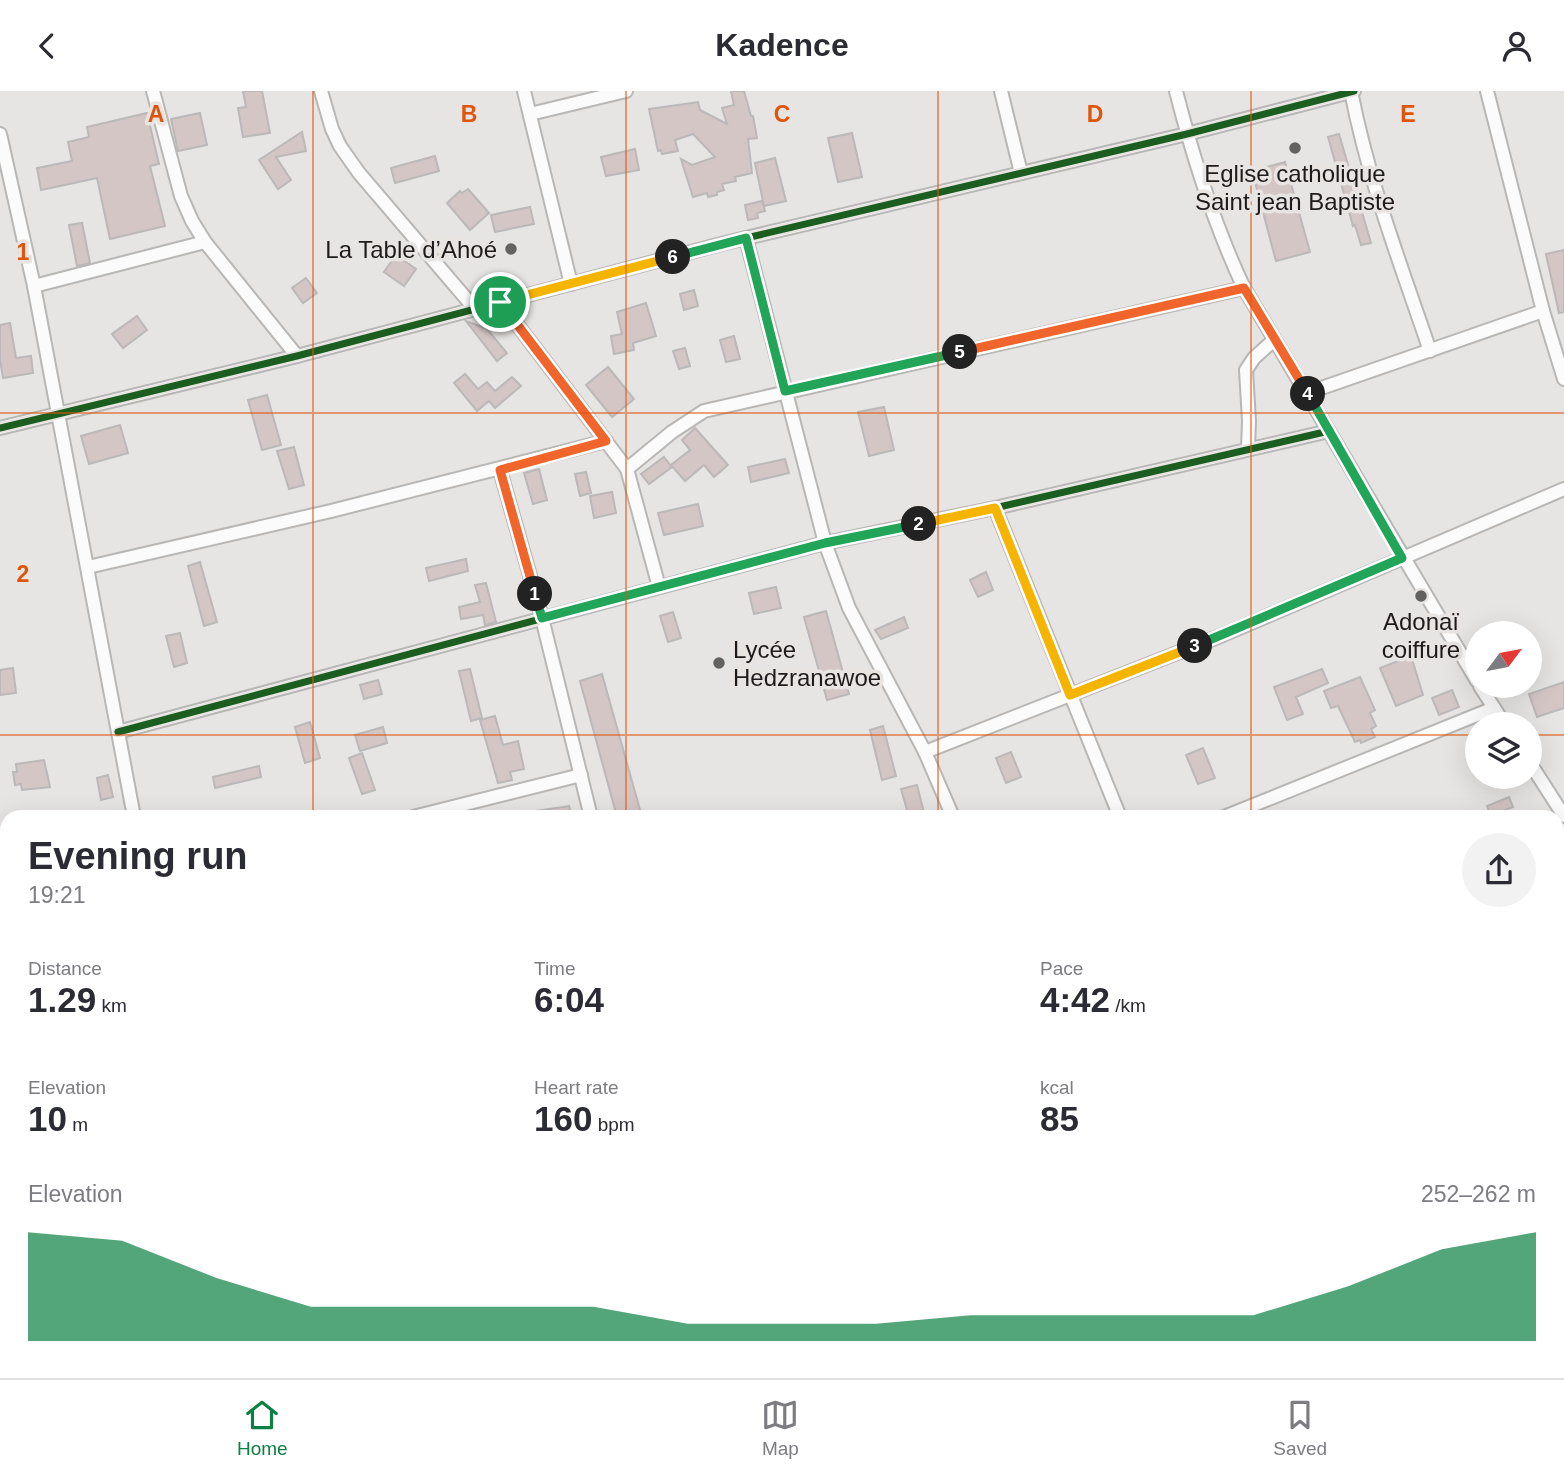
<!DOCTYPE html>
<meta charset="utf-8">
<style>
body{margin:0;font-family:Arial,sans-serif;background:#f2f2f3;color:#2b2b33;height:100vh;display:flex;flex-direction:column;font-size:26px;white-space:nowrap}
*{box-sizing:border-box;margin:0}
p{font-size:23px;color:#7c7c81}
.icon{flex:none;width:38px;height:38px;fill:none;stroke:currentColor;stroke-width:2;stroke-linecap:round;stroke-linejoin:round}
.map{position:relative;flex:1;overflow:hidden}
.details{position:absolute;left:0px;top:719px;width:1564px;height:569px;display:flex;flex-direction:column;background:#fff;border-radius:21px 21px 0 0;box-shadow:0 7px 28px #0002}
.details>*{flex:none}
.needle{width:46px;rotate:58deg}
.controls{position:absolute;left:1465px;top:530px;display:grid;gap:14px}
.controls a{display:grid;place-items:center;width:77px;height:77px;border-radius:50%;background:#fff;box-shadow:0 7px 28px #0002;font-size:35px}
.pin{position:absolute;display:grid;place-items:center;width:60px;height:60px;color:#fff;margin:-30px;border:4px solid #fff;border-radius:50%;box-shadow:0 2px 7px #0007}
.km{position:absolute;width:35px;height:35px;margin:-18px;border-radius:50%;background:#222;color:#fff;font-size:19px;line-height:35px;text-align:center}
.round{display:grid;place-items:center;flex:none;width:74px;height:74px;border-radius:37px;background:#f2f2f3}
.summary{display:flex;align-items:center;justify-content:space-between;height:119px;padding:0 28px}
h1{font-size:38px;font-weight:800;line-height:52px}
.figures{display:grid;grid-template-columns:repeat(3,1fr);gap:10px;height:119px;padding:7px 28px}
.figures div{display:grid;align-content:center}
.figures b{font-size:35px;font-weight:800}
.figures small{font-size:19px;font-weight:400}
.figures p{font-size:19px}
.chart{height:196px;padding:14px 28px}
.chart p{display:flex;justify-content:space-between}
.chart svg{width:100%;height:126px;margin-top:7px;fill:#0b8043;opacity:.7}
header{display:flex;justify-content:space-between;align-items:center;height:91px;padding:0 28px;background:#fff;font-size:32px;font-weight:800}
.menu{display:flex;justify-content:space-around;align-items:center;height:98px;border-top:2px solid #e1e1e2;background:#fff;font-size:19px;color:#7c7c81}
.menu a{display:grid;justify-items:center;gap:4px}
.menu .current{color:#0b8043}
.map>svg:first-child{display:block}
.building{fill:#d5c6c6;stroke:#bab8b8;stroke-width:2}
.lines{fill:none;stroke-linecap:round;stroke-linejoin:round}
.street-casing{stroke:#b8b7b5;stroke-width:16}
.secondary-casing{stroke:#b8b7b5;stroke-width:21}
.street{stroke:#fbfbfb;stroke-width:12}
.secondary{stroke:#fbfbfb;stroke-width:18}
.cycleway-casing{stroke:#e8e4e2;stroke-width:11}
.cycleway{stroke:#1b5e20;stroke-width:7}
.split-1-casing{stroke:#fff;stroke-width:14}
.split-2-casing{stroke:#fff;stroke-width:14}
.split-3-casing{stroke:#fff;stroke-width:14}
.split-4-casing{stroke:#fff;stroke-width:14}
.split-5-casing{stroke:#fff;stroke-width:14}
.split-6-casing{stroke:#fff;stroke-width:14}
.split-7-casing{stroke:#fff;stroke-width:14}
.split-1{stroke:#f0652b;stroke-width:9}
.split-2{stroke:#22a559;stroke-width:9}
.split-3{stroke:#f5b400;stroke-width:9}
.split-4{stroke:#22a559;stroke-width:9}
.split-5{stroke:#f0652b;stroke-width:9}
.split-6{stroke:#22a559;stroke-width:9}
.split-7{stroke:#f5b400;stroke-width:9}
.grid{fill:none;stroke:#de560d;stroke-width:2;stroke-opacity:0.55}
.poi-dot{fill:#646261;stroke:#e8e4e2;stroke-width:2.5}
.labels{text-anchor:middle;dominant-baseline:central;stroke-width:7;stroke-linejoin:round;paint-order:stroke}
.poi-label{font-size:24px;fill:#1d1b1b;stroke:#e8e4e2}
.grid-label{font-size:23px;text-anchor:middle;font-weight:bold;fill:#de560d;stroke:#e8e4e2;stroke-width:7;stroke-linejoin:round;paint-order:stroke}
</style>
<header><svg class="icon" aria-label="back" viewBox="0 0 24 24"><path d="M15 5l-7 7 7 7"/></svg>Kadence<svg class="icon" aria-label="person" viewBox="0 0 24 24"><circle cx="12" cy="8" r="4"/><path d="M4 21q1-7 8-7t8 7"/></svg></header>
<div class="map">
<svg width="1564" height="1287" viewBox="0 0 1564 1287">
<rect width="100%" height="100%" fill="#e7e5e3"/>
<g class="building">
<path d="M243,0H262L270,42L243,46L238,17L246,16Z"/>
<path d="M731,0H744L751,25H753L757,47L748,48L752,82L735,86L736,90L722,93L724,99L717,101V104L708,106L707,102L693,106L681,68L692,74L715,66L693,43L675,49L678,60L662,63L661,59L658,60L649,18L698,11L700,19L727,33L722,17L734,14Z"/>
<path d="M147,22L159,73L150,75L165,135L110,148L97,87L41,99L37,77L72,70L68,51L89,46L87,36Z"/>
<path d="M200,22L207,54L178,60L171,28Z"/>
<path d="M302,41L306,60L276,66L291,89L278,98L259,69Z"/>
<path d="M852,42L862,86L838,91L828,47Z"/>
<path d="M1339,43L1371,152L1361,154L1355,134L1353,135L1328,46Z"/>
<path d="M635,58L639,79L606,85L601,66Z"/>
<path d="M435,65L439,80L395,92L391,77Z"/>
<path d="M775,67L786,110L764,115L755,72Z"/>
<path d="M1285,71L1310,161L1276,170L1252,80Z"/>
<path d="M468,98L489,122L470,139L447,112L460,100L462,102Z"/>
<path d="M762,110L765,120L757,122L758,127L748,129L745,114Z"/>
<path d="M530,116L534,133L495,141L491,124Z"/>
<path d="M82,132L90,172L77,175L69,134Z"/>
<path d="M1564,159V221L1559,222L1546,163Z"/>
<path d="M396,164L416,178L404,195L384,181Z"/>
<path d="M306,187L317,202L303,212L292,197Z"/>
<path d="M694,199L698,215L684,219L680,203Z"/>
<path d="M646,212L656,245L633,252L634,259L614,263L611,245L622,243L617,221Z"/>
<path d="M137,225L147,239L123,257L112,243Z"/>
<path d="M466,230L487,238L507,262L497,270Z"/>
<path d="M10,232L16,267L31,265L33,282L3,287L0,269V234Z"/>
<path d="M734,245L740,268L726,271L720,249Z"/>
<path d="M685,257L690,275L679,278L673,260Z"/>
<path d="M608,276L634,308L612,326L586,294Z"/>
<path d="M465,283L478,298L487,291L495,300L512,286L521,295L495,317L489,310L477,320L454,292Z"/>
<path d="M267,304L281,354L262,359L248,309Z"/>
<path d="M884,316L894,359L869,365L858,321Z"/>
<path d="M120,334L128,362L89,373L81,345Z"/>
<path d="M695,337L728,374L714,386L704,374L685,390L671,374L690,359L682,349Z"/>
<path d="M294,356L304,394L289,398L277,360Z"/>
<path d="M664,366L672,376L649,393L641,383Z"/>
<path d="M785,368L789,382L751,391L748,376Z"/>
<path d="M539,378L547,409L533,413L524,382Z"/>
<path d="M586,381L591,402L580,405L575,383Z"/>
<path d="M612,401L616,422L594,427L590,405Z"/>
<path d="M698,413L703,435L664,444L658,422Z"/>
<path d="M466,468L468,480L429,490L426,477Z"/>
<path d="M200,471L217,531L204,535L188,475Z"/>
<path d="M986,481L993,499L978,506L970,489Z"/>
<path d="M486,492L496,531L485,534L483,524L461,528L459,516L480,511L475,494Z"/>
<path d="M776,496L781,517L754,523L749,502Z"/>
<path d="M826,520L849,603L827,609L804,526Z"/>
<path d="M673,521L681,547L668,551L660,525Z"/>
<path d="M904,526L908,537L881,548L875,539Z"/>
<path d="M180,542L187,572L174,576L166,545Z"/>
<path d="M1411,565L1423,604L1396,615L1380,577Z"/>
<path d="M13,577L16,602L0,604V579Z"/>
<path d="M470,578L482,627L471,630L459,580Z"/>
<path d="M1322,578L1328,592L1296,606L1303,623L1287,629L1274,596Z"/>
<path d="M602,583L628,676L642,726H617L580,590Z"/>
<path d="M1360,586L1375,619L1370,622L1376,635L1371,638L1375,646L1361,652L1360,649L1355,651L1338,615L1331,617L1324,600Z"/>
<path d="M378,589L382,603L364,608L360,594Z"/>
<path d="M1564,591V617L1537,626L1529,603Z"/>
<path d="M1452,599L1459,616L1439,624L1432,607Z"/>
<path d="M495,625L503,654L518,650L524,678L510,681L512,689L498,692L480,629Z"/>
<path d="M310,631L320,667L305,672L295,636Z"/>
<path d="M883,635L896,685L882,689L870,639Z"/>
<path d="M383,636L387,652L360,660L355,644Z"/>
<path d="M1203,657L1215,687L1198,693L1186,664Z"/>
<path d="M1011,661L1021,686L1006,692L996,667Z"/>
<path d="M362,662L375,699L362,703L349,667Z"/>
<path d="M44,669L50,696L22,699L21,693L15,694L13,681H17L16,673Z"/>
<path d="M259,675L261,686L215,697L213,686Z"/>
<path d="M108,684L113,706L101,709L97,687Z"/>
<path d="M917,694L925,726H909L901,698Z"/>
<path d="M1509,706L1513,716L1491,725L1487,715Z"/>
<path d="M569,715L572,726H536L535,720Z"/>
</g>
<g class="lines">
<defs>
<g id="street">
<path d="M153,0L181,105L192,130L205,151L297,265"/>
<path d="M321,0L332,38L340,55L359,82L475,218"/>
<path d="M524,0L571,193"/>
<path d="M1001,0L1021,82"/>
<path d="M1176,0C1193,67 1215,135 1244,197L1477,590"/>
<path d="M1351,0C1368,89 1401,174 1430,260"/>
<path d="M1487,0L1543,220L1564,288"/>
<path d="M530,23L626,0"/>
<path d="M0,43L34,195L134,726"/>
<path d="M746,147L825,452L849,517L925,661L953,726"/>
<path d="M34,195L205,151"/>
<path d="M500,211L627,378L659,496"/>
<path d="M1307,302L1543,220"/>
<path d="M0,337L297,265L725,152L1187,43L1354,0"/>
<path d="M1248,357L1249,330L1246,279L1254,267L1274,249"/>
<path d="M627,378L672,341L704,320L1244,197"/>
<path d="M500,379L542,527L591,726"/>
<path d="M995,417L1120,726"/>
<path d="M88,476L331,420L606,350"/>
<path d="M1480,595L1505,634"/>
<path d="M118,641L825,452L995,417L1329,340"/>
<path d="M925,661L1223,544L1564,398"/>
<path d="M1530,672L1564,725"/>
<path d="M413,726L581,684"/>
<path d="M1224,726L1494,617"/>
<path d="M1558,758L1564,756"/>
<path d="M0,835L7,833"/>
<path d="M1558,1099L1564,1096"/>
<path d="M0,1201L7,1198"/>
<path d="M1558,1267L1564,1264"/>
<path d="M249,1281L251,1287"/>
<path d="M774,1281L775,1287"/>
<path d="M925,1281L927,1287"/>
<path d="M1318,1281L1320,1287"/>
<path d="M1483,1281L1485,1287"/>
<path d="M1509,1287L1523,1281"/>
</g>
<g id="secondary">
<path d="M0,871L7,905"/>
<path d="M1558,901L1564,898"/>
<path d="M0,1043L7,1076"/>
<path d="M52,1281L53,1287"/>
<path d="M84,1281L85,1287"/>
<path d="M431,1287L460,1281"/>
</g>
</defs>
<use href="#street" class="street-casing"/>
<use href="#secondary" class="secondary-casing"/>
<use href="#street" class="street"/>
<use href="#secondary" class="secondary"/>
<defs>
<g id="cycleway">
<path d="M0,337L297,265L725,152L1187,43L1354,0"/>
<path d="M118,641L825,452L995,417L1329,340"/>
</g>
</defs>
<use href="#cycleway" class="cycleway-casing"/>
<use href="#cycleway" class="cycleway"/>
</g>
<g class="lines">
<defs>
<path id="split-1" d="M500,211L606,350L500,379L535,503"/>
<path id="split-2" d="M535,503L542,527L825,452L919,433"/>
<path id="split-3" d="M919,433L995,417L1070,604L1195,555"/>
<path id="split-4" d="M1195,555L1402,467L1308,303"/>
<path id="split-5" d="M960,261L1244,197L1308,303"/>
<path id="split-6" d="M673,166L746,147L785,300L960,261"/>
<path id="split-7" d="M500,211L673,166"/>
</defs>
<use href="#split-1" class="split-1-casing"/>
<use href="#split-2" class="split-2-casing"/>
<use href="#split-3" class="split-3-casing"/>
<use href="#split-4" class="split-4-casing"/>
<use href="#split-5" class="split-5-casing"/>
<use href="#split-6" class="split-6-casing"/>
<use href="#split-7" class="split-7-casing"/>
<use href="#split-1" class="split-1"/>
<use href="#split-2" class="split-2"/>
<use href="#split-3" class="split-3"/>
<use href="#split-4" class="split-4"/>
<use href="#split-5" class="split-5"/>
<use href="#split-6" class="split-6"/>
<use href="#split-7" class="split-7"/>
</g>
<path class="grid" d="M313,0V726M626,0V726M938,0V726M1251,0V726M0,322H1564M0,644H1477M1530,644H1564M0,965H7M1558,965H1564M313,1281V1287M626,1281V1287M938,1281V1287M1251,1281V1287"/>
<g class="poi-dot">
<circle cx="1295" cy="57" r="7"/>
<circle cx="511" cy="158" r="7"/>
<circle cx="1421" cy="505" r="7"/>
<circle cx="719" cy="572" r="7"/>
</g>
<g class="labels">
<g class="poi-label">
<text x="1295" y="82">Eglise catholique<tspan x="1295" dy="28">Saint jean Baptiste</tspan></text>
<text x="497" y="158" text-anchor="end">La Table d’Ahoé</text>
<text x="1421" y="530">Adonaï<tspan x="1421" dy="28">coiffure</tspan></text>
<text x="733" y="558" text-anchor="start">Lycée<tspan x="733" dy="28">Hedzranawoe</tspan></text>
</g>
</g>
<g class="grid-label">
<text x="156" y="31">A</text>
<text x="469" y="31">B</text>
<text x="782" y="31">C</text>
<text x="1095" y="31">D</text>
<text x="1408" y="31">E</text>
<text x="23" y="169">1</text>
<text x="23" y="491">2</text>
</g>
</svg>
<div class="controls">
<a><svg class="needle" viewBox="-14 -14 28 28"><path d="M0-13l5 13h-10z" fill="#e53935"/><path d="M0 13l5-13h-10z" fill="#7c7c81"/></svg></a>
<a><svg class="icon" aria-label="layers" viewBox="0 0 24 24"><path d="M12 4l9 5-9 5-9-5zM3 14l9 5 9-5"/></svg></a>
</div>
<div class="pin" style="left:500px;top:211px;background:#1e9e55"><svg class="icon" aria-label="arrive" viewBox="0 0 24 24"><path d="M6 21V4h12l-3 4 3 4H6"/></svg></div>
<b class="km" style="left:535px;top:503px">1</b>
<b class="km" style="left:919px;top:433px">2</b>
<b class="km" style="left:1195px;top:555px">3</b>
<b class="km" style="left:1308px;top:303px">4</b>
<b class="km" style="left:960px;top:261px">5</b>
<b class="km" style="left:673px;top:166px">6</b>
<section class="details">
<div class="summary"><div><h1>Evening run</h1><p>19:21</p></div><a class="round"><svg class="icon" aria-label="share" viewBox="0 0 24 24"><path d="M12 15V3M7 8l5-5 5 5M5 13v7h14v-7"/></svg></a></div>
<div class="figures">
<div><p>Distance</p><b>1.29<small> km</small></b></div>
<div><p>Time</p><b>6:04</b></div>
<div><p>Pace</p><b>4:42<small> /km</small></b></div>
</div>
<div class="figures">
<div><p>Elevation</p><b>10<small> m</small></b></div>
<div><p>Heart rate</p><b>160<small> bpm</small></b></div>
<div><p>kcal</p><b>85</b></div>
</div>
<div class="chart"><p><span>Elevation</span>252–262 m</p>
<svg viewBox="0 0 160 44" preserveAspectRatio="none"><path d="M0 44V6L10 9L20 22L30 32L40 32L50 32L60 32L70 38L80 38L90 38L100 35L110 35L120 35L130 35L140 25L150 12L160 6V44z"/></svg>
</div>
</section>
</div>
<nav class="menu">
<a class="current"><svg class="icon" aria-label="home" viewBox="0 0 24 24"><path d="M3 11l9-7 9 7M6 9v11h12V9"/></svg>Home</a>
<a><svg class="icon" aria-label="map" viewBox="0 0 24 24"><path d="M3 6l6-2 6 2 6-2v14l-6 2-6-2-6 2zM9 4v14M15 6v14"/></svg>Map</a>
<a><svg class="icon" aria-label="saved" viewBox="0 0 24 24"><path d="M7 4h10v16l-5-4-5 4z"/></svg>Saved</a>
</nav>
